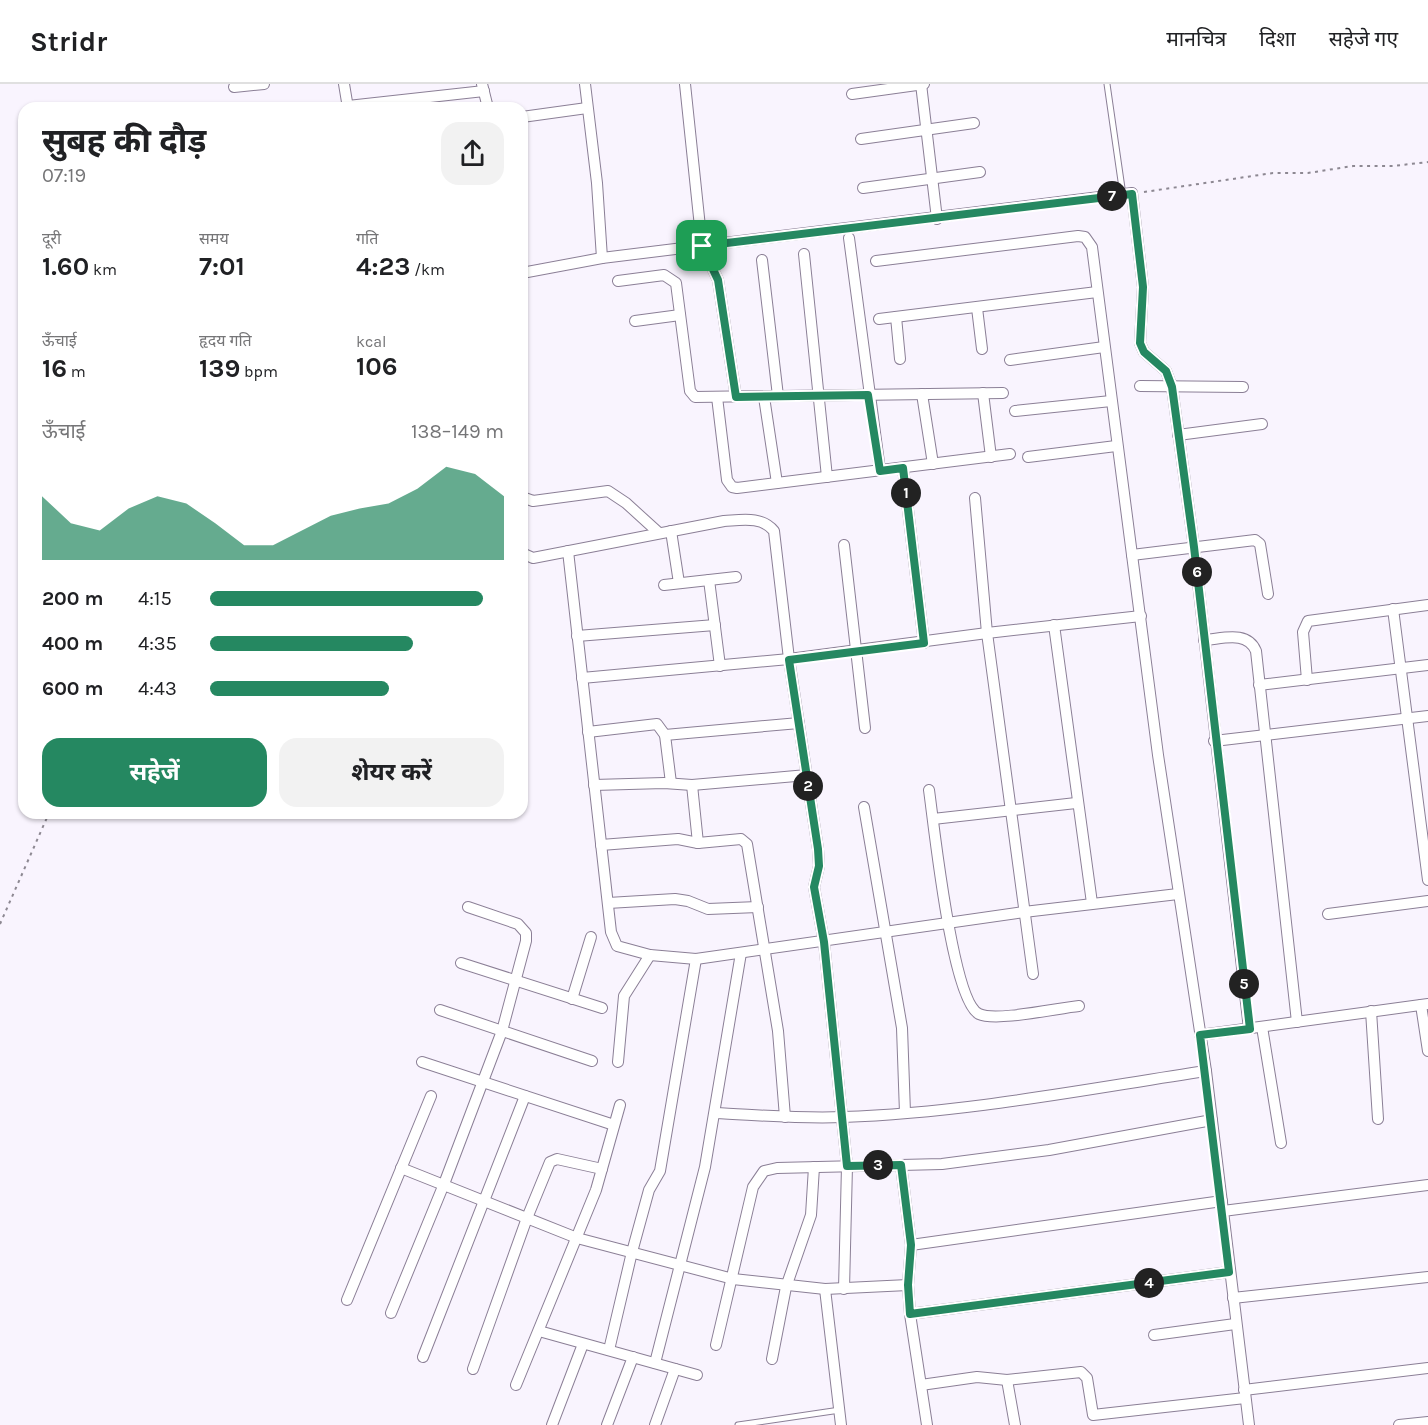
<!DOCTYPE html>
<html lang="hi">
<meta charset="utf-8">
<style>
body{margin:0;font-family:Karla,"Noto Sans Devanagari",sans-serif;background:#f2f2f2;color:#202124;height:100vh;display:flex;flex-direction:column;font-size:22px;white-space:nowrap}
*{box-sizing:border-box;margin:0}
p{font-size:20px;color:#757577}
.icon{flex:none;width:33px;height:33px;fill:none;stroke:currentColor;stroke-width:2;stroke-linecap:round;stroke-linejoin:round}
.map{position:relative;flex:1;overflow:hidden}
.drawer{position:absolute;left:18px;top:18px;width:510px;height:717px;display:flex;flex-direction:column;background:#fff;border-radius:18px;box-shadow:0 2px 4px #0004}
.drawer>*{flex:none}
.pin{position:absolute;display:grid;place-items:center;width:51px;height:51px;color:#fff;margin:-26px;border-radius:12px;box-shadow:0 3px 9px #0006}
.km{position:absolute;width:30px;height:30px;margin:-15px;border-radius:50%;background:#222;color:#fff;font-size:16px;line-height:30px;text-align:center}
.round{display:grid;place-items:center;flex:none;width:63px;height:63px;border-radius:18px;background:#f2f2f2}
.summary{display:flex;align-items:center;justify-content:space-between;height:102px;padding:0 24px}
h1{font-size:33px;font-weight:700;line-height:45px}
.stats{display:grid;grid-template-columns:repeat(3,1fr);gap:9px;height:102px;padding:6px 24px}
.stats div{display:grid;align-content:center}
.stats b{font-size:26px;font-weight:700}
.stats small{font-size:16px;font-weight:400}
.stats p{font-size:16px}
.chart{height:168px;padding:12px 24px}
.chart p{display:flex;justify-content:space-between}
.chart svg{width:100%;height:108px;margin-top:6px;fill:#258861;opacity:.7}
.cta{display:flex;gap:12px;margin-top:auto;padding:12px 24px}
.cta a{flex:1;height:69px;border-radius:18px;background:#258861;color:#fff;font-size:24px;font-weight:700;line-height:69px;text-align:center}
.cta a+a{background:#f2f2f2;color:#202124}
ul{padding:0 24px;list-style:none;font-size:20px}
li{display:grid;grid-template-columns:96px 72px 1fr;align-items:center;height:45px}
li i{height:15px;border-radius:8px;background:#258861}
header{display:flex;align-items:center;gap:36px;box-sizing:border-box;height:84px;padding:0 30px;background:#fff;border-bottom:2px solid #e0e0e0}
header strong{font-size:28px}
nav{display:flex;gap:33px;margin-inline-start:auto;font-size:21px}
.map>svg:first-child{display:block}
.lines{fill:none;stroke-linecap:round;stroke-linejoin:round}
.service-casing{stroke:#8b7f96;stroke-width:7}
.minor-casing{stroke:#8b7f96;stroke-width:12}
.path{stroke:#8d8892;stroke-width:2;stroke-dasharray:3 4.5;stroke-linecap:butt}
.service{stroke:#fff;stroke-width:5}
.minor{stroke:#fff;stroke-width:10}
.route-casing{stroke:#fff;stroke-width:12}
.route{stroke:#258861;stroke-width:8}
</style>
<header>
<strong>Stridr</strong>
<nav><a>मानचित्र</a><a>दिशा</a><a>सहेजे गए</a></nav>
</header>
<div class="map">
<svg width="1428" height="1341" viewBox="0 0 1428 1341">
<rect width="100%" height="100%" fill="#f9f4fe"/>
<g class="lines">
<defs>
<g id="service">
<path d="M1107,0L1123,111"/>
<path d="M738,1341L840,1326"/>
</g>
<g id="minor">
<path d="M344,0L348,24"/>
<path d="M482,0L488,24"/>
<path d="M585,0L597,99L602,174"/>
<path d="M685,0L702,162L718,196L736,313"/>
<path d="M921,0L937,135"/>
<path d="M234,3L264,0"/>
<path d="M852,10L924,0"/>
<path d="M348,22L484,7"/>
<path d="M522,33L587,24"/>
<path d="M861,55L974,39"/>
<path d="M863,104L980,88"/>
<path d="M849,154L880,386"/>
<path d="M804,170L827,393"/>
<path d="M762,176L778,312"/>
<path d="M876,177L1078,152L1085,153L1092,163L1158,671L1206,987L1249,1341"/>
<path d="M522,189L602,174L1132,109L1143,203L1140,259L1144,268L1166,287L1172,303L1194,463L1249,945"/>
<path d="M618,197L664,191L676,199L690,307L695,313L1003,309"/>
<path d="M977,224L982,265"/>
<path d="M896,233L900,275"/>
<path d="M879,235L1097,208"/>
<path d="M635,237L680,231"/>
<path d="M1010,276L1104,263"/>
<path d="M1140,302L1243,303"/>
<path d="M983,309L991,373"/>
<path d="M922,310L933,380"/>
<path d="M717,313L727,396L732,403L737,404L1010,370"/>
<path d="M764,313L777,399"/>
<path d="M1015,327L1111,317"/>
<path d="M1178,351L1262,340"/>
<path d="M1028,373L1116,362"/>
<path d="M903,384L924,559"/>
<path d="M522,413L533,417L608,407L626,419L659,449"/>
<path d="M975,414L987,549L1033,890"/>
<path d="M671,447L679,499"/>
<path d="M844,461L865,644"/>
<path d="M568,467L611,848L617,862L650,871L696,875L1024,828L1178,810"/>
<path d="M522,469L533,474L724,437C742,436 762,432 774,447L789,575L818,765L819,782L814,803L824,858L847,1082L844,1205"/>
<path d="M1132,471L1255,456L1260,460L1268,510"/>
<path d="M709,496L720,582"/>
<path d="M664,501L736,493"/>
<path d="M1393,525L1428,796"/>
<path d="M1054,541L1092,819"/>
<path d="M577,552L715,541"/>
<path d="M1204,556C1222,555 1247,546 1256,567L1297,938"/>
<path d="M582,594L789,575L987,549L1141,532"/>
<path d="M1307,596L1303,548L1308,537L1428,521"/>
<path d="M1259,601L1428,581"/>
<path d="M588,648L657,640L665,651L671,699"/>
<path d="M665,651L799,639"/>
<path d="M1214,657L1428,632"/>
<path d="M594,701L664,699L692,701L807,691"/>
<path d="M692,701L698,759"/>
<path d="M929,706C934,741 952,917 979,930C996,938 1058,924 1079,922"/>
<path d="M864,723L902,944L905,1029"/>
<path d="M933,735L1076,719"/>
<path d="M601,761L678,755L698,759L741,755L747,760L778,947L785,1033"/>
<path d="M608,819L675,815L688,817L708,825L758,823"/>
<path d="M1328,830L1428,817"/>
<path d="M461,879L602,924"/>
<path d="M572,915L591,853"/>
<path d="M1421,921L1428,967"/>
<path d="M440,926L592,977"/>
<path d="M1371,927L1378,1035"/>
<path d="M1262,943L1281,1059"/>
<path d="M1200,951L1428,920"/>
<path d="M422,978L614,1041"/>
<path d="M618,978L624,912L650,871"/>
<path d="M715,1029C758,1031 801,1035 843,1033C965,1029 1086,1005 1206,987"/>
<path d="M901,1081L911,1161L908,1201L910,1230L927,1341"/>
<path d="M401,1084L577,1154L733,1195L825,1205L908,1201"/>
<path d="M1223,1127L1428,1101"/>
<path d="M911,1161L1222,1117"/>
<path d="M825,1205L841,1341"/>
<path d="M1233,1214L1428,1193"/>
<path d="M347,1216L431,1012"/>
<path d="M391,1229L444,1100L502,947L526,857V849L518,840L468,823"/>
<path d="M910,1230L1229,1188"/>
<path d="M539,1247L697,1291"/>
<path d="M1154,1251L1235,1240"/>
<path d="M716,1261L753,1103L764,1087L777,1084L942,1080L1049,1066L1212,1036"/>
<path d="M609,1266L632,1168L649,1106L660,1087L696,875"/>
<path d="M423,1273L525,1012"/>
<path d="M772,1275L786,1203L811,1131L814,1083"/>
<path d="M655,1279L705,1083L741,869"/>
<path d="M473,1285L527,1134L550,1078L557,1075L602,1085"/>
<path d="M1007,1296L1015,1341"/>
<path d="M516,1301L596,1106L620,1021"/>
<path d="M921,1301L977,1293L1007,1296L1081,1288L1087,1294L1093,1331L1245,1314"/>
<path d="M1244,1306L1428,1284"/>
<path d="M552,1341L583,1260"/>
<path d="M607,1341L633,1273"/>
<path d="M655,1341L675,1285"/>
<path d="M1399,1341L1428,1338"/>
</g>
</defs>
<use href="#service" class="service-casing"/>
<use href="#minor" class="minor-casing"/>
<g class="path">
<path d="M1144,108L1273,89H1308L1353,82H1393L1428,78"/>
<path d="M0,840L49,729"/>
</g>
<use href="#service" class="service"/>
<use href="#minor" class="minor"/>
</g>
<g class="lines">
<defs>
<path id="route" d="M1132,110L1143,203L1140,259L1144,268L1166,287L1172,303L1194,463L1250,945L1200,951L1229,1188L910,1230L908,1201L911,1161L901,1081L847,1082L824,858L814,803L819,782L818,765L789,576L924,559L903,384L880,387L868,311L736,313L718,196L702,162Z"/>
</defs>
<use href="#route" class="route-casing"/>
<use href="#route" class="route"/>
</g>
</svg>
<div class="pin" style="left:702px;top:162px;background:#1e9e55"><svg class="icon" aria-label="arrive" viewBox="0 0 24 24"><path d="M6 21V4h12l-3 4 3 4H6"/></svg></div>
<b class="km" style="left:906px;top:409px">1</b>
<b class="km" style="left:808px;top:702px">2</b>
<b class="km" style="left:878px;top:1081px">3</b>
<b class="km" style="left:1149px;top:1199px">4</b>
<b class="km" style="left:1244px;top:900px">5</b>
<b class="km" style="left:1197px;top:488px">6</b>
<b class="km" style="left:1112px;top:112px">7</b>
<section class="drawer">
<div class="summary"><div><h1>सुबह की दौड़</h1><p>07:19</p></div><a class="round"><svg class="icon" aria-label="share" viewBox="0 0 24 24"><path d="M12 15V3M7 8l5-5 5 5M5 13v7h14v-7"/></svg></a></div>
<div class="stats">
<div><p>दूरी</p><b>1.60<small> km</small></b></div>
<div><p>समय</p><b>7:01</b></div>
<div><p>गति</p><b>4:23<small> /km</small></b></div>
</div>
<div class="stats">
<div><p>ऊँचाई</p><b>16<small> m</small></b></div>
<div><p>हृदय गति</p><b>139<small> bpm</small></b></div>
<div><p>kcal</p><b>106</b></div>
</div>
<div class="chart"><p><span>ऊँचाई</span>138–149 m</p>
<svg viewBox="0 0 160 44" preserveAspectRatio="none"><path d="M0 44V18L10 29L20 32L30 23L40 18L50 21L60 29L70 38L80 38L90 32L100 26L110 23L120 21L130 15L140 6L150 9L160 18V44z"/></svg>
</div>
<ul>
<li><b>200 m</b>4:15<i style="width:93%"></i></li>
<li><b>400 m</b>4:35<i style="width:69%"></i></li>
<li><b>600 m</b>4:43<i style="width:61%"></i></li>
</ul>
<div class="cta"><a>सहेजें</a><a>शेयर करें</a></div>
</section>
</div>
